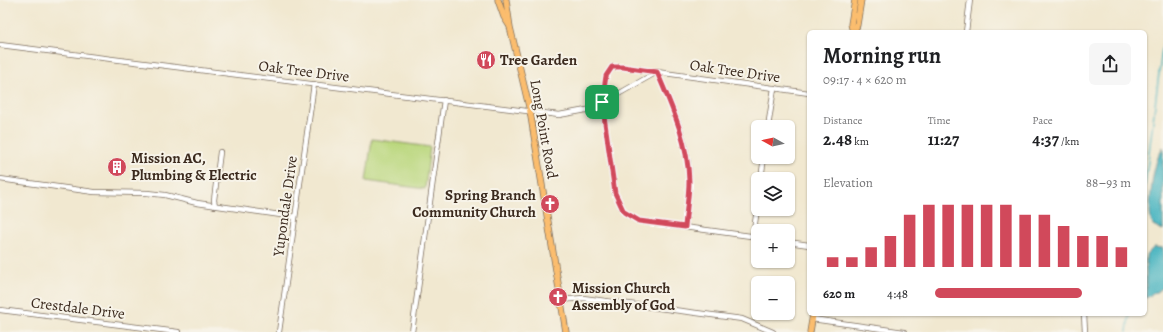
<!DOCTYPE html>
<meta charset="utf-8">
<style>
body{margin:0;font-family:Alegreya,serif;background:#f6f6f6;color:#202124;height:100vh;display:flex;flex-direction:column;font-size:15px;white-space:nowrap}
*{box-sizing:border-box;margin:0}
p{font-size:13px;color:#757577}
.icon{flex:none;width:22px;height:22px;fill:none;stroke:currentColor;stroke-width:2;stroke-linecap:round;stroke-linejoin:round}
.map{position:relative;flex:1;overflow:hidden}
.drawer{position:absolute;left:807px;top:30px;width:340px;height:286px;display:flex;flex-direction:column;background:#fff;border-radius:6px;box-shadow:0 1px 3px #0004}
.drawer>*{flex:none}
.needle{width:26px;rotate:278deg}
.controls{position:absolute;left:751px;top:120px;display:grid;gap:8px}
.controls a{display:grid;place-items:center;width:44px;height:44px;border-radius:6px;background:#fff;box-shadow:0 1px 3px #0004;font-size:20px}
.pin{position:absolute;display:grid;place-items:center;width:34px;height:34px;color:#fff;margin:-17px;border-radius:8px;box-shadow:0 2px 6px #0006}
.round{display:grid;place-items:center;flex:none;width:42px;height:42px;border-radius:6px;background:#f6f6f6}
.head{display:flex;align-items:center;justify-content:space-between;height:68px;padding:0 16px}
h1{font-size:22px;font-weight:700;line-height:30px}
.metrics{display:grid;grid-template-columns:repeat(3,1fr);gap:6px;height:68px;padding:4px 16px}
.metrics div{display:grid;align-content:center}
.metrics b{font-size:17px;font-weight:700}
.metrics small{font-size:11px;font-weight:400}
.metrics p{font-size:11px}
.chart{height:112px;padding:8px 16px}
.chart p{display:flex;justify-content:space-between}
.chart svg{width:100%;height:72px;margin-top:4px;stroke:#d1495b;stroke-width:6}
ul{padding:0 16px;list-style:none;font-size:13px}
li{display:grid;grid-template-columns:64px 48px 1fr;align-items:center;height:30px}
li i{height:10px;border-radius:5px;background:#d1495b}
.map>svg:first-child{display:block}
.green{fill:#bad77d;stroke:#7a804e}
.water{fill:#45b3c0;stroke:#406e6f}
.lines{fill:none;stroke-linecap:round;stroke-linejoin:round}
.stream{stroke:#45b3c0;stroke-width:1.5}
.minor-casing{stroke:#7b6c5c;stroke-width:6}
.major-casing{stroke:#7b6c5c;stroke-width:7}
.minor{stroke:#fff;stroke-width:4.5}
.major{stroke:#fbbd6e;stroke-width:5.5}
.route-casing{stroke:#fff;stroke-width:8}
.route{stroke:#d1495b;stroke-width:5}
.labels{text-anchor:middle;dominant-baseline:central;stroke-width:4;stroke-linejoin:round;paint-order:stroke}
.poi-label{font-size:15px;font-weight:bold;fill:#3b2a1e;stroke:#f7f3e8;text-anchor:start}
.street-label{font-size:15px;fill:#3b2a1e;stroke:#f7f3e8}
</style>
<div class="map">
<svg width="1163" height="332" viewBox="0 0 1163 332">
<rect width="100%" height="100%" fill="#f7f3e8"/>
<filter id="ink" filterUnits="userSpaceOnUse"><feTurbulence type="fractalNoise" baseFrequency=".025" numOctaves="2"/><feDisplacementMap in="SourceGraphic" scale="8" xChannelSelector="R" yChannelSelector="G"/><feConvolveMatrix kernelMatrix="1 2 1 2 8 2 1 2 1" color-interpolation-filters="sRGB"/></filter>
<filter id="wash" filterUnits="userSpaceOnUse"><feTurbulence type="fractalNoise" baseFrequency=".012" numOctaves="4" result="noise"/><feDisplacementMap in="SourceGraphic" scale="16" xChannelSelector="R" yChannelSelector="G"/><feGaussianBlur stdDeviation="0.9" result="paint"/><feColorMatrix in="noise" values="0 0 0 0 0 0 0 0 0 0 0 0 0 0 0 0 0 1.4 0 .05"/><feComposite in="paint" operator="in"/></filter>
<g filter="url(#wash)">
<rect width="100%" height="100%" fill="#f1e8d0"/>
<path class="green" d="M372,139L430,147L425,189L366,181Z"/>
<g class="water">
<path d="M1163,147V230L1153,225C1151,221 1150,216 1150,212C1150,194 1153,162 1163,147Z"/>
<path d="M1154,247L1163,248V288L1146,298V255Z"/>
</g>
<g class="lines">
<g class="stream">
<path d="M1145,185L1163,41"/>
<path d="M1127,332L1129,314"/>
</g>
</g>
</g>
<g filter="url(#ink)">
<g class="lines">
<defs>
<g id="minor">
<path d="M966,32L970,0"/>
<path d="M0,45L559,115L592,109L657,72L809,93"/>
<path d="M768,127L774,88"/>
<path d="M0,179L94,192L147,193L165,195L197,203L295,217"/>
<path d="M761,179L764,157"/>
<path d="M215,206L214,200L220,152"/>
<path d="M685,227C686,212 689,196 689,181C689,142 672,107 657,72L623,67H612L606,76L602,102L615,193L624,212L639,221L758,237"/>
<path d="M753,237L758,202"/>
<path d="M788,242L809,245"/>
<path d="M561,300L583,298L742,319L773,332"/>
<path d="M0,310L178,332"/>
<path d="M1084,314L1085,332"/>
<path d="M812,319L904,332"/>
<path d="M279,332L314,84"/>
<path d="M412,332L444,100"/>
</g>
<g id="major">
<path d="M498,0L504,17L509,25"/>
<path d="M506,0L510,27L530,111L566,332"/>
<path d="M853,32L851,24L855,0"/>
<path d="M854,32L857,25L861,0"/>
<path d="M810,332L813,314"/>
</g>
</defs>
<use href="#minor" class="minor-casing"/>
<use href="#major" class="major-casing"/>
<use href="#minor" class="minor"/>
<use href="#major" class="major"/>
</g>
</g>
<g class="lines" filter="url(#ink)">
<defs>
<path id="route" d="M612,67H623L657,72C672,107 688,142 689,181C689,196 686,212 685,227L639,221L624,212L615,193L602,102L606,76Z"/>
</defs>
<use href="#route" class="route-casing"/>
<use href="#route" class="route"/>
</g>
<defs>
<symbol id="restaurant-disc" viewBox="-11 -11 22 22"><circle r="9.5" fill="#d1495b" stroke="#f7f3e8"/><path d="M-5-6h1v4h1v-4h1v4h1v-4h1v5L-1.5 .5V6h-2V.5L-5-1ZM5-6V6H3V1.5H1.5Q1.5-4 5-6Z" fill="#fff"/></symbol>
<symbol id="building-disc" viewBox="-11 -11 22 22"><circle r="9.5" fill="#d1495b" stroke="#f7f3e8"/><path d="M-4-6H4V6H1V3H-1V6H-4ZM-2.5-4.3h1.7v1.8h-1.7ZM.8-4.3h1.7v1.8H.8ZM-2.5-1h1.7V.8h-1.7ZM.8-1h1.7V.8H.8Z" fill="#fff"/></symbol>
<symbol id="church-disc" viewBox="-11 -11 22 22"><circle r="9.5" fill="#d1495b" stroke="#f7f3e8"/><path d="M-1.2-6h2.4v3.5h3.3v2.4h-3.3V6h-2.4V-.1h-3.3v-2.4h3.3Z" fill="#fff"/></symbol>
</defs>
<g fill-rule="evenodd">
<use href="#restaurant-disc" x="475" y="49" width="22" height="22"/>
<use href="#building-disc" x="106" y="156" width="22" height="22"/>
<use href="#church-disc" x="539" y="193" width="22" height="22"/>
<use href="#church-disc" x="547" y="286" width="22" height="22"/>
</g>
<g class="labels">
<g class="poi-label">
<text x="500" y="60">Tree Garden</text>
<text x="131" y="158">Mission AC,<tspan x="131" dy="17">Plumbing &amp; Electric</tspan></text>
<text x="536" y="195" text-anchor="end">Spring Branch<tspan x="536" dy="17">Community Church</tspan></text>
<text x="572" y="288">Mission Church<tspan x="572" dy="17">Assembly of God</tspan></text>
</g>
<g class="street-label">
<text transform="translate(304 71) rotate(7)">Oak Tree Drive</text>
<text transform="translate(735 71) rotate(8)">Oak Tree Drive</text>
<text transform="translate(544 129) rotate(80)">Long Point Road</text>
<text transform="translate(285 206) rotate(-82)">Yupondale Drive</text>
<text transform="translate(78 308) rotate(7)">Crestdale Drive</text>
</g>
</g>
</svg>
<div class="controls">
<a><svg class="needle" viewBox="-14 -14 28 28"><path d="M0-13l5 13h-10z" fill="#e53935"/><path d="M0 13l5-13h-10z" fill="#757577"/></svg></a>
<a><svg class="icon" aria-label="layers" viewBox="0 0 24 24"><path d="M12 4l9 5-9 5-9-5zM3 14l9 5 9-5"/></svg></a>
<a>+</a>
<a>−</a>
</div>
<div class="pin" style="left:602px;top:102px;background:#1e9e55"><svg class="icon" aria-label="arrive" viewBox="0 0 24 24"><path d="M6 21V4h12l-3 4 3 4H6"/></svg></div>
<section class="drawer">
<div class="head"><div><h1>Morning run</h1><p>09:17 · 4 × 620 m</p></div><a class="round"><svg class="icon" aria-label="share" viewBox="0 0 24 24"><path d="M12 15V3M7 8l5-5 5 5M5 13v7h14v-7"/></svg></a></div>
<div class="metrics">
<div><p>Distance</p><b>2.48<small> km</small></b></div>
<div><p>Time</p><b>11:27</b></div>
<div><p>Pace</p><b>4:37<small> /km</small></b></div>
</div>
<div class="chart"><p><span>Elevation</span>88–93 m</p>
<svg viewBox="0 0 160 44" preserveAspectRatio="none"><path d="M5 44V38M15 44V38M25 44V32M35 44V25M45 44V12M55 44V6M65 44V6M75 44V6M85 44V6M95 44V6M105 44V12M115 44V12M125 44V19M135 44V25M145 44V25M155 44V32"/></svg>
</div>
<ul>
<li><b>620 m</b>4:48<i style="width:75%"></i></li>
</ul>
</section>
</div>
